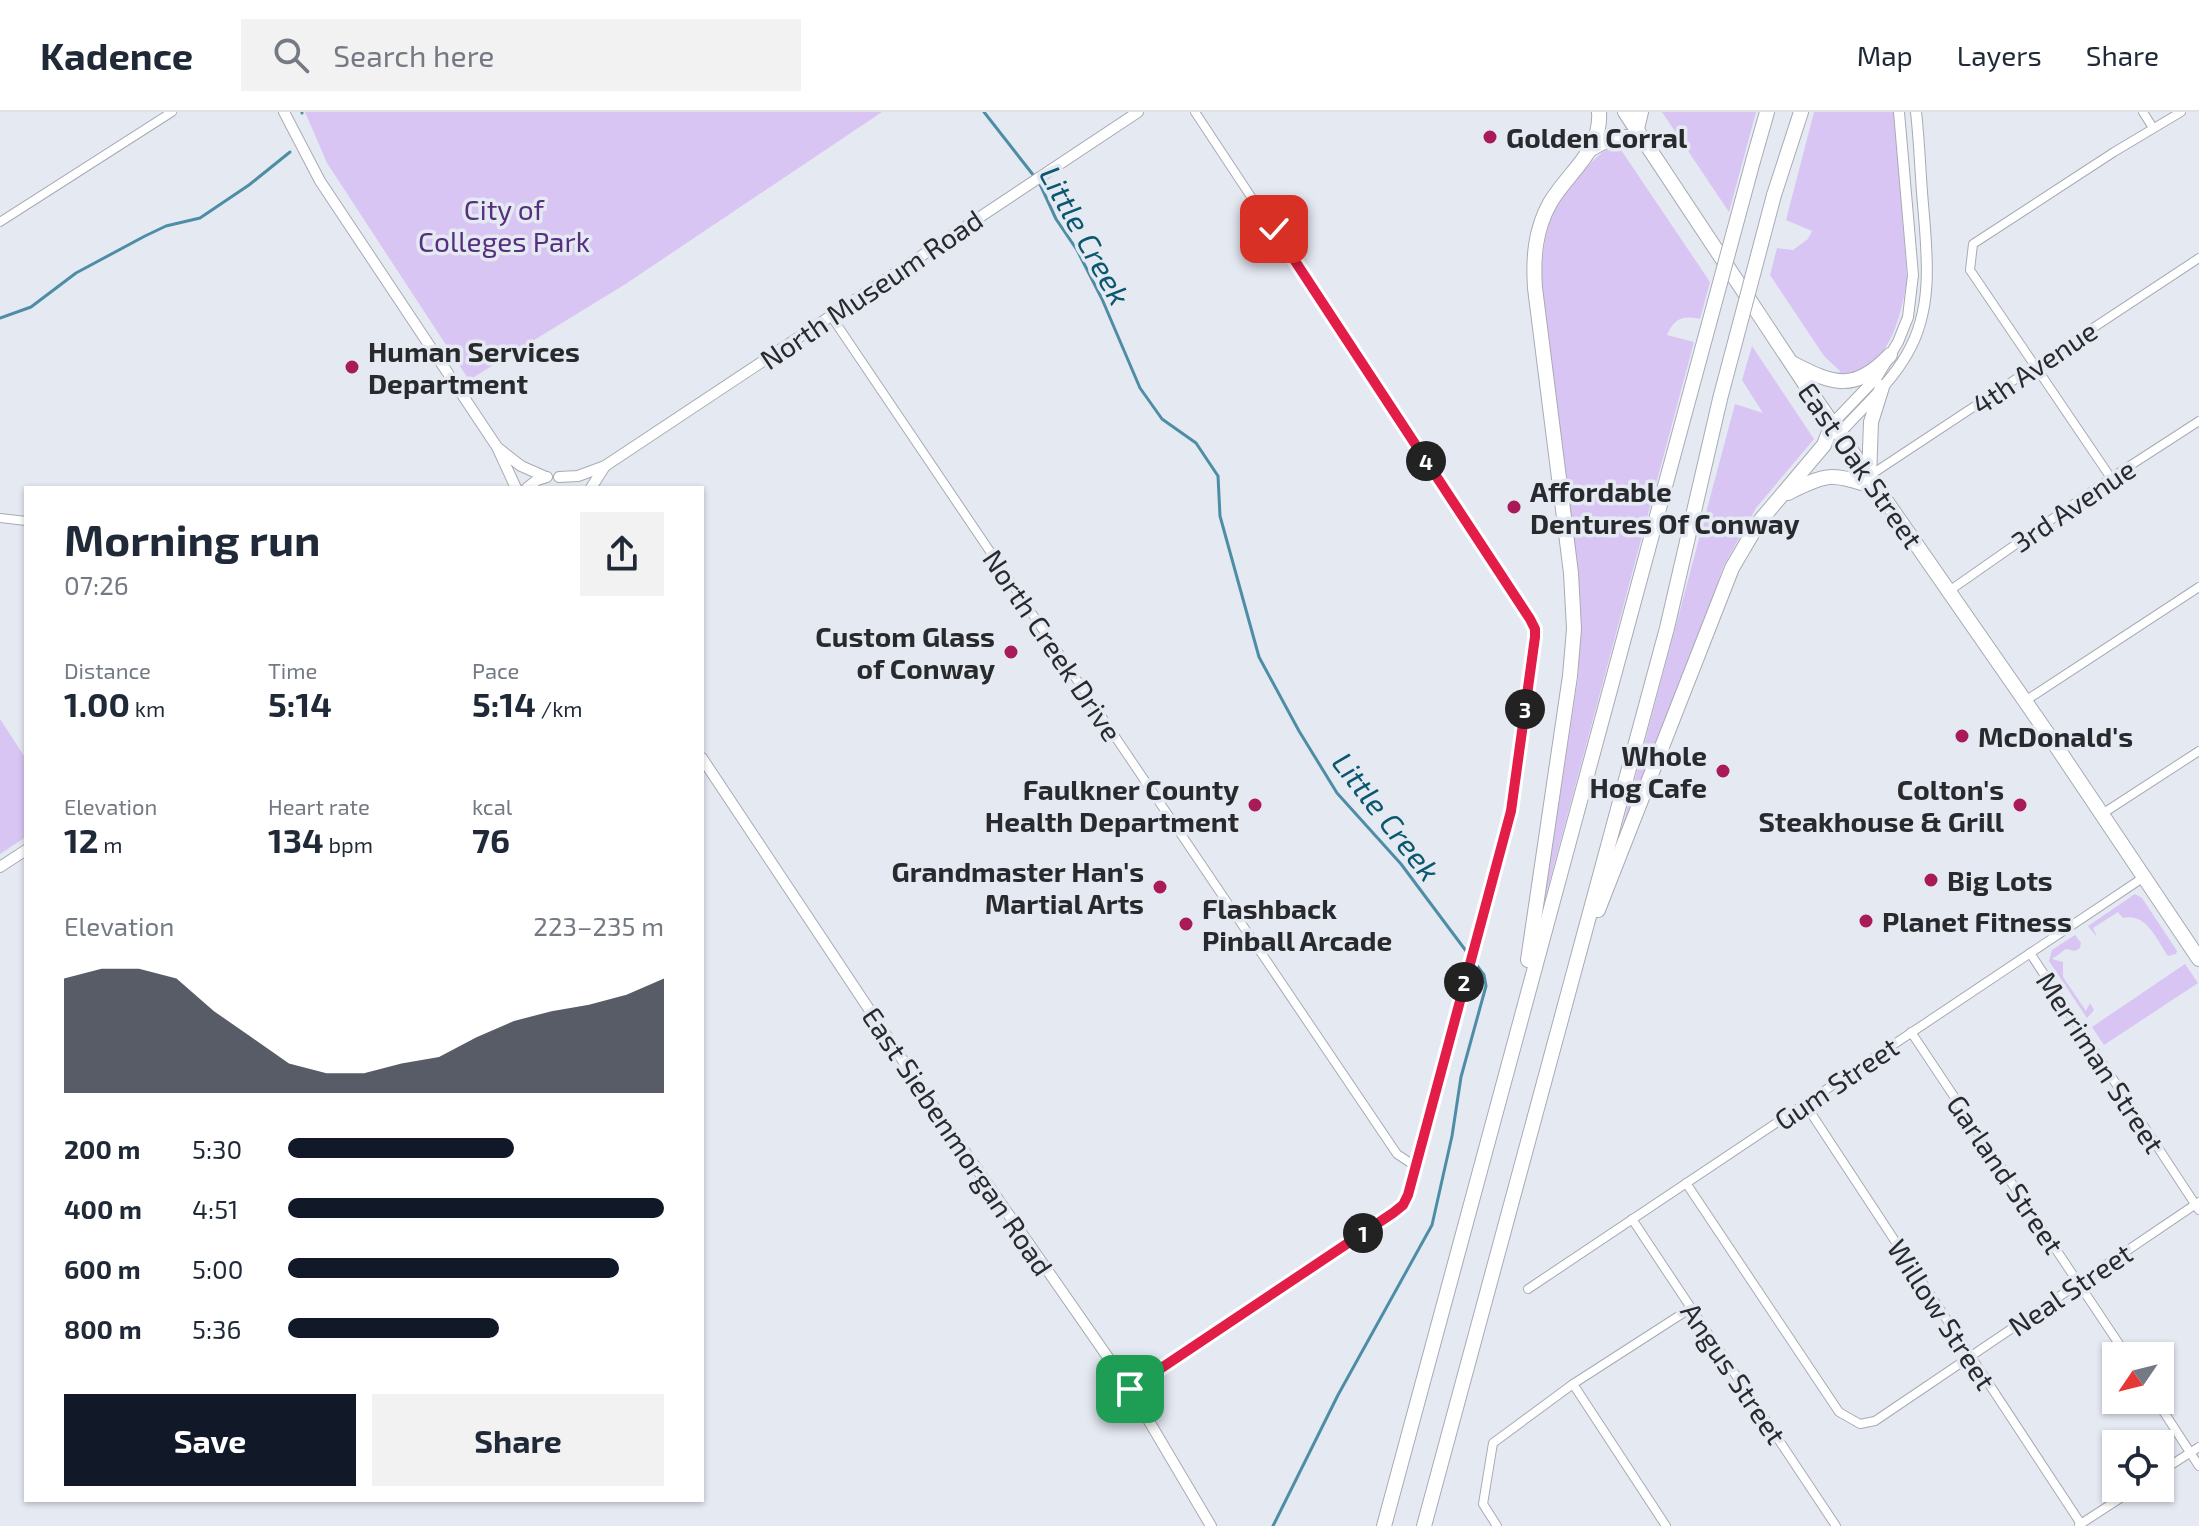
<!DOCTYPE html>
<meta charset="utf-8">
<style>
body{margin:0;font-family:"Exo 2",sans-serif;background:#f2f2f3;color:#1f2937;height:100vh;display:flex;flex-direction:column;font-size:30px;white-space:nowrap}
*{box-sizing:border-box;margin:0}
p{font-size:26px;color:#747a83}
.icon{flex:none;width:44px;height:44px;fill:none;stroke:currentColor;stroke-width:2;stroke-linecap:round;stroke-linejoin:round}
.map{position:relative;flex:1;overflow:hidden}
.drawer{position:absolute;left:24px;top:374px;width:680px;height:1016px;display:flex;flex-direction:column;background:#fff;border-radius:0px;box-shadow:0 2px 6px #0004}
.drawer>*{flex:none}
.needle{width:52px;rotate:235deg}
.fabs{position:absolute;left:2102px;top:1230px;display:grid;gap:16px}
.fabs a{display:grid;place-items:center;width:72px;height:72px;border-radius:0px;background:#fff;box-shadow:0 2px 6px #0004;font-size:40px}
.pin{position:absolute;display:grid;place-items:center;width:68px;height:68px;color:#fff;margin:-34px;border-radius:16px;box-shadow:0 4px 12px #0006}
.km{position:absolute;width:40px;height:40px;margin:-20px;border-radius:50%;background:#222;color:#fff;font-size:22px;line-height:40px;text-align:center}
.round{display:grid;place-items:center;flex:none;width:84px;height:84px;border-radius:0px;background:#f2f2f3}
.head{display:flex;align-items:center;justify-content:space-between;height:136px;padding:0 40px}
h1{font-size:44px;font-weight:700;line-height:60px}
.stats{display:grid;grid-template-columns:repeat(3,1fr);gap:12px;height:136px;padding:8px 40px}
.stats div{display:grid;align-content:center}
.stats b{font-size:34px;font-weight:700}
.stats small{font-size:22px;font-weight:400}
.stats p{font-size:22px}
.chart{height:224px;padding:16px 40px}
.chart p{display:flex;justify-content:space-between}
.chart svg{width:100%;height:144px;margin-top:8px;fill:#111827;opacity:.7}
.action{display:flex;gap:16px;margin-top:auto;padding:16px 40px}
.action a{flex:1;height:92px;border-radius:0px;background:#111827;color:#fff;font-size:32px;font-weight:700;line-height:92px;text-align:center}
.action a+a{background:#f2f2f3;color:#1f2937}
ul{padding:0 40px;list-style:none;font-size:26px}
li{display:grid;grid-template-columns:128px 96px 1fr;align-items:center;height:60px}
li i{height:20px;border-radius:10px;background:#111827}
header{display:flex;align-items:center;gap:48px;box-sizing:border-box;height:112px;padding:0 40px;background:#fff;border-bottom:2px solid #e0e1e3}
header strong{font-size:38px}
nav{display:flex;gap:44px;margin-inline-start:auto;font-size:28px}
.search{width:560px;height:72px;background:#f2f2f3;display:flex;align-items:center;gap:20px;box-sizing:border-box;padding:0 28px;border-radius:0px;color:#747a83;font-size:30px}
.map>svg:first-child{display:block}
.green{fill:#d8c5f3}
.lines{fill:none;stroke-linecap:round;stroke-linejoin:round}
.stream{stroke:#4e8da6;stroke-width:3}
.minor-casing{stroke:#a7abb4;stroke-width:10}
.tertiary-casing{stroke:#a7abb4;stroke-width:12}
.trunk-casing{stroke:#a7abb4;stroke-width:16}
.motorway-casing{stroke:#a7abb4;stroke-width:16}
.minor{stroke:#fff;stroke-width:8}
.tertiary{stroke:#fff;stroke-width:10}
.trunk{stroke:#fff;stroke-width:14}
.motorway{stroke:#fff;stroke-width:14}
.motorway-bridge-casing{stroke:#a7abb4;stroke-width:16;stroke-linecap:butt}
.motorway-bridge{stroke:#fff;stroke-width:14}
.route-casing{stroke:#fff;stroke-width:16}
.route{stroke:#e11d48;stroke-width:10}
.poi-dot{fill:#a91a58;stroke:#e5e9f2;stroke-width:3}
.labels{text-anchor:middle;dominant-baseline:central;stroke-width:7;stroke-linejoin:round;paint-order:stroke}
.poi-label{font-size:28px;font-weight:bold;fill:#282a2d;stroke:#e5e9f2;text-anchor:start}
.park-label{font-size:28px;fill:#562f7e;stroke:#e5e9f2}
.street-label{font-size:28px;fill:#282a2d;stroke:#e5e9f2}
.water-label{font-size:30px;font-style:italic;fill:#0a576f;stroke:#e5e9f2}
</style>
<header>
<strong>Kadence</strong>
<div class="search"><svg class="icon" aria-label="search" viewBox="0 0 24 24"><circle cx="10" cy="10" r="6"/><path d="M15 15l6 6"/></svg>Search here</div>
<nav><a>Map</a><a>Layers</a><a>Share</a></nav>
</header>
<div class="map">
<svg width="2199" height="1414" viewBox="0 0 2199 1414">
<rect width="100%" height="100%" fill="#e5e9f2"/>
<g class="green">
<path d="M305,0H882L624,173L469,268L327,51Z"/>
<path d="M1661,0H1756L1729,100L1662,0Z"/>
<path d="M1814,0H1895L1907,168C1902,197 1894,237 1868,254C1860,260 1848,263 1839,267L1840,259L1824,244L1770,163L1777,136L1793,138L1808,127L1812,119L1786,108Z"/>
<path d="M1617,32L1710,170L1700,207C1682,203 1674,207 1667,223L1694,230L1543,794L1578,567L1581,494L1541,173C1543,124 1548,96 1583,59C1594,48 1602,38 1617,32Z"/>
<path d="M1752,234L1814,327L1756,396L1723,455L1692,545L1619,727L1735,292L1763,301L1742,268Z"/>
<path d="M0,607L26,647V725L0,742Z"/>
<path d="M2135,782L2142,786L2177,839L2176,842L2168,844C2156,827 2147,801 2123,806L2118,800L2093,816L2097,825L2088,814Z"/>
<path d="M2075,823L2081,831L2080,836L2075,839L2066,837L2052,847L2063,850V865L2086,899L2090,891L2094,898L2087,906L2049,849L2052,838Z"/>
<path d="M2185,852L2198,871L2104,933L2092,915Z"/>
</g>
<g class="lines">
<g class="stream">
<path d="M984,0L1034,64"/>
<path d="M302,1V0"/>
<path d="M1039,70L1056,107L1077,138L1102,187L1140,276L1162,307L1196,331L1218,364L1220,404L1259,545L1299,619L1337,681L1401,752L1484,863L1486,874L1461,965L1452,1024L1432,1113L1338,1283L1273,1414"/>
<path d="M0,206L31,195L76,161L145,124L166,114L200,106L249,73L290,40"/>
</g>
<defs>
<g id="minor">
<path d="M2143,0L2153,16"/>
<path d="M0,110L172,0"/>
<path d="M831,204L1397,1042L1415,1054"/>
<path d="M1869,364L2199,146"/>
<path d="M2111,366L1970,158L1973,132L2114,40L2181,0"/>
<path d="M0,406L26,409"/>
<path d="M1949,479L2111,366L2199,309"/>
<path d="M2025,589L2199,475"/>
<path d="M2102,702L2199,639"/>
<path d="M2030,841L2199,1098"/>
<path d="M1911,920L2127,1244"/>
<path d="M1805,992L2081,1412"/>
<path d="M1686,1071L1839,1300L1860,1312L1875,1309L2199,1090"/>
<path d="M1632,1107L1836,1414"/>
<path d="M1528,1177L2144,765"/>
<path d="M1573,1272L1666,1414"/>
<path d="M1130,1277L1393,1101L1403,1093L1408,1083L1511,699L1535,525V517L1530,507L1195,0"/>
<path d="M2156,1288L2199,1354"/>
<path d="M2160,1360L2199,1335"/>
<path d="M2079,1413L2136,1376"/>
<path d="M1497,1414L1483,1392L1493,1331L1573,1272L1691,1196"/>
</g>
<g id="tertiary">
<path d="M284,0L320,69L497,335L516,376"/>
<path d="M1832,312L1877,265L1898,230L1908,205L1913,163L1899,0"/>
<path d="M1839,322C1862,296 1890,272 1907,242C1936,193 1926,134 1922,80C1920,53 1919,26 1916,0"/>
<path d="M498,336L521,354L546,365"/>
<path d="M559,365L578,364L605,354L1138,0"/>
<path d="M527,376L537,368L547,365"/>
<path d="M591,376L605,354"/>
<path d="M702,646L940,1004L1130,1277L1211,1414"/>
<path d="M0,755L26,738"/>
</g>
<g id="trunk">
<path d="M1625,0L1807,275L2052,628L2199,847"/>
<path d="M1792,251C1834,273 1855,280 1890,243"/>
<path d="M1869,365L1871,310L1882,275"/>
</g>
<g id="motorway">
<path d="M1637,17L1641,0"/>
<path d="M1591,37C1608,26 1625,21 1644,28"/>
<path d="M1753,49L1767,0"/>
<path d="M1774,83L1801,0"/>
<path d="M1788,381C1831,359 1832,362 1878,376"/>
<path d="M1598,798L1732,456L1759,410L1824,333L1832,312"/>
<path d="M1528,848L1570,564L1574,517L1571,461L1535,176C1533,146 1535,118 1550,91C1568,60 1602,39 1599,0"/>
<path d="M1384,1414L1697,256"/>
<path d="M1424,1414L1667,516L1720,287"/>
</g>
</defs>
<use href="#minor" class="minor-casing"/>
<use href="#tertiary" class="tertiary-casing"/>
<use href="#trunk" class="trunk-casing"/>
<use href="#motorway" class="motorway-casing"/>
<use href="#minor" class="minor"/>
<use href="#tertiary" class="tertiary"/>
<use href="#trunk" class="trunk"/>
<use href="#motorway" class="motorway"/>
<defs>
<g id="motorway-bridge">
<path d="M1697,256L1753,49"/>
<path d="M1720,287L1774,83"/>
</g>
</defs>
<use href="#motorway-bridge" class="motorway-bridge-casing"/>
<use href="#motorway-bridge" class="motorway-bridge"/>
</g>
<g class="lines">
<defs>
<path id="route" d="M1130,1277L1393,1101L1403,1093L1408,1083L1511,699L1535,525V517L1530,507L1274,117"/>
</defs>
<use href="#route" class="route-casing"/>
<use href="#route" class="route"/>
</g>
<g class="poi-dot">
<circle cx="1490" cy="25" r="8"/>
<circle cx="352" cy="255" r="8"/>
<circle cx="1514" cy="395" r="8"/>
<circle cx="1011" cy="540" r="8"/>
<circle cx="1962" cy="624" r="8"/>
<circle cx="1723" cy="659" r="8"/>
<circle cx="1255" cy="693" r="8"/>
<circle cx="2020" cy="693" r="8"/>
<circle cx="1931" cy="768" r="8"/>
<circle cx="1160" cy="775" r="8"/>
<circle cx="1866" cy="809" r="8"/>
<circle cx="1186" cy="812" r="8"/>
</g>
<g class="labels">
<g class="poi-label">
<text x="1506" y="25">Golden Corral</text>
<text x="368" y="239">Human Services<tspan x="368" dy="32">Department</tspan></text>
<text x="1530" y="379">Affordable<tspan x="1530" dy="32">Dentures Of Conway</tspan></text>
<text x="995" y="524" text-anchor="end">Custom Glass<tspan x="995" dy="32">of Conway</tspan></text>
<text x="1978" y="624">McDonald's</text>
<text x="1707" y="643" text-anchor="end">Whole<tspan x="1707" dy="32">Hog Cafe</tspan></text>
<text x="1239" y="677" text-anchor="end">Faulkner County<tspan x="1239" dy="32">Health Department</tspan></text>
<text x="2004" y="677" text-anchor="end">Colton's<tspan x="2004" dy="32">Steakhouse &amp; Grill</tspan></text>
<text x="1144" y="759" text-anchor="end">Grandmaster Han's<tspan x="1144" dy="32">Martial Arts</tspan></text>
<text x="1947" y="768">Big Lots</text>
<text x="1202" y="796">Flashback<tspan x="1202" dy="32">Pinball Arcade</tspan></text>
<text x="1882" y="809">Planet Fitness</text>
</g>
<g class="park-label">
<text x="504" y="97">City of<tspan x="504" dy="32">Colleges Park</tspan></text>
</g>
<g class="street-label">
<text transform="translate(871 177) rotate(-34)">North Museum Road</text>
<text transform="translate(2034 255) rotate(-34)">4th Avenue</text>
<text transform="translate(1861 353) rotate(55)">East Oak Street</text>
<text transform="translate(2073 393) rotate(-34)">3rd Avenue</text>
<text transform="translate(1053 533) rotate(56)">North Creek Drive</text>
<text transform="translate(2101 950) rotate(57)">Merriman Street</text>
<text transform="translate(1836 971) rotate(-34)">Gum Street</text>
<text transform="translate(958 1029) rotate(56)">East Siebenmorgan Road</text>
<text transform="translate(2006 1062) rotate(56)">Garland Street</text>
<text transform="translate(2070 1177) rotate(-34)">Neal Street</text>
<text transform="translate(1942 1202) rotate(57)">Willow Street</text>
<text transform="translate(1734 1261) rotate(56)">Angus Street</text>
</g>
<g class="water-label">
<text transform="translate(1086 123) rotate(61)">Little Creek</text>
<text transform="translate(1387 704) rotate(52)">Little Creek</text>
</g>
</g>
</svg>
<div class="fabs">
<a><svg class="needle" viewBox="-14 -14 28 28"><path d="M0-13l5 13h-10z" fill="#e53935"/><path d="M0 13l5-13h-10z" fill="#747a83"/></svg></a>
<a><svg class="icon" aria-label="locate" viewBox="0 0 24 24"><circle cx="12" cy="12" r="6"/><path d="M12 2v4M12 18v4M2 12h4M18 12h4"/></svg></a>
</div>
<div class="pin" style="left:1130px;top:1277px;background:#1e9e55"><svg class="icon" aria-label="arrive" viewBox="0 0 24 24"><path d="M6 21V4h12l-3 4 3 4H6"/></svg></div>
<div class="pin" style="left:1274px;top:117px;background:#d93025"><svg class="icon" aria-label="check" viewBox="0 0 24 24"><path d="M5 12l5 5 9-10"/></svg></div>
<b class="km" style="left:1363px;top:1121px">1</b>
<b class="km" style="left:1464px;top:870px">2</b>
<b class="km" style="left:1525px;top:597px">3</b>
<b class="km" style="left:1426px;top:349px">4</b>
<section class="drawer">
<div class="head"><div><h1>Morning run</h1><p>07:26</p></div><a class="round"><svg class="icon" aria-label="share" viewBox="0 0 24 24"><path d="M12 15V3M7 8l5-5 5 5M5 13v7h14v-7"/></svg></a></div>
<div class="stats">
<div><p>Distance</p><b>1.00<small> km</small></b></div>
<div><p>Time</p><b>5:14</b></div>
<div><p>Pace</p><b>5:14<small> /km</small></b></div>
</div>
<div class="stats">
<div><p>Elevation</p><b>12<small> m</small></b></div>
<div><p>Heart rate</p><b>134<small> bpm</small></b></div>
<div><p>kcal</p><b>76</b></div>
</div>
<div class="chart"><p><span>Elevation</span>223–235 m</p>
<svg viewBox="0 0 160 44" preserveAspectRatio="none"><path d="M0 44V9L10 6L20 6L30 9L40 19L50 27L60 35L70 38L80 38L90 35L100 33L110 27L120 22L130 19L140 17L150 14L160 9V44z"/></svg>
</div>
<ul>
<li><b>200 m</b>5:30<i style="width:60%"></i></li>
<li><b>400 m</b>4:51<i style="width:100%"></i></li>
<li><b>600 m</b>5:00<i style="width:88%"></i></li>
<li><b>800 m</b>5:36<i style="width:56%"></i></li>
</ul>
<div class="action"><a>Save</a><a>Share</a></div>
</section>
</div>
